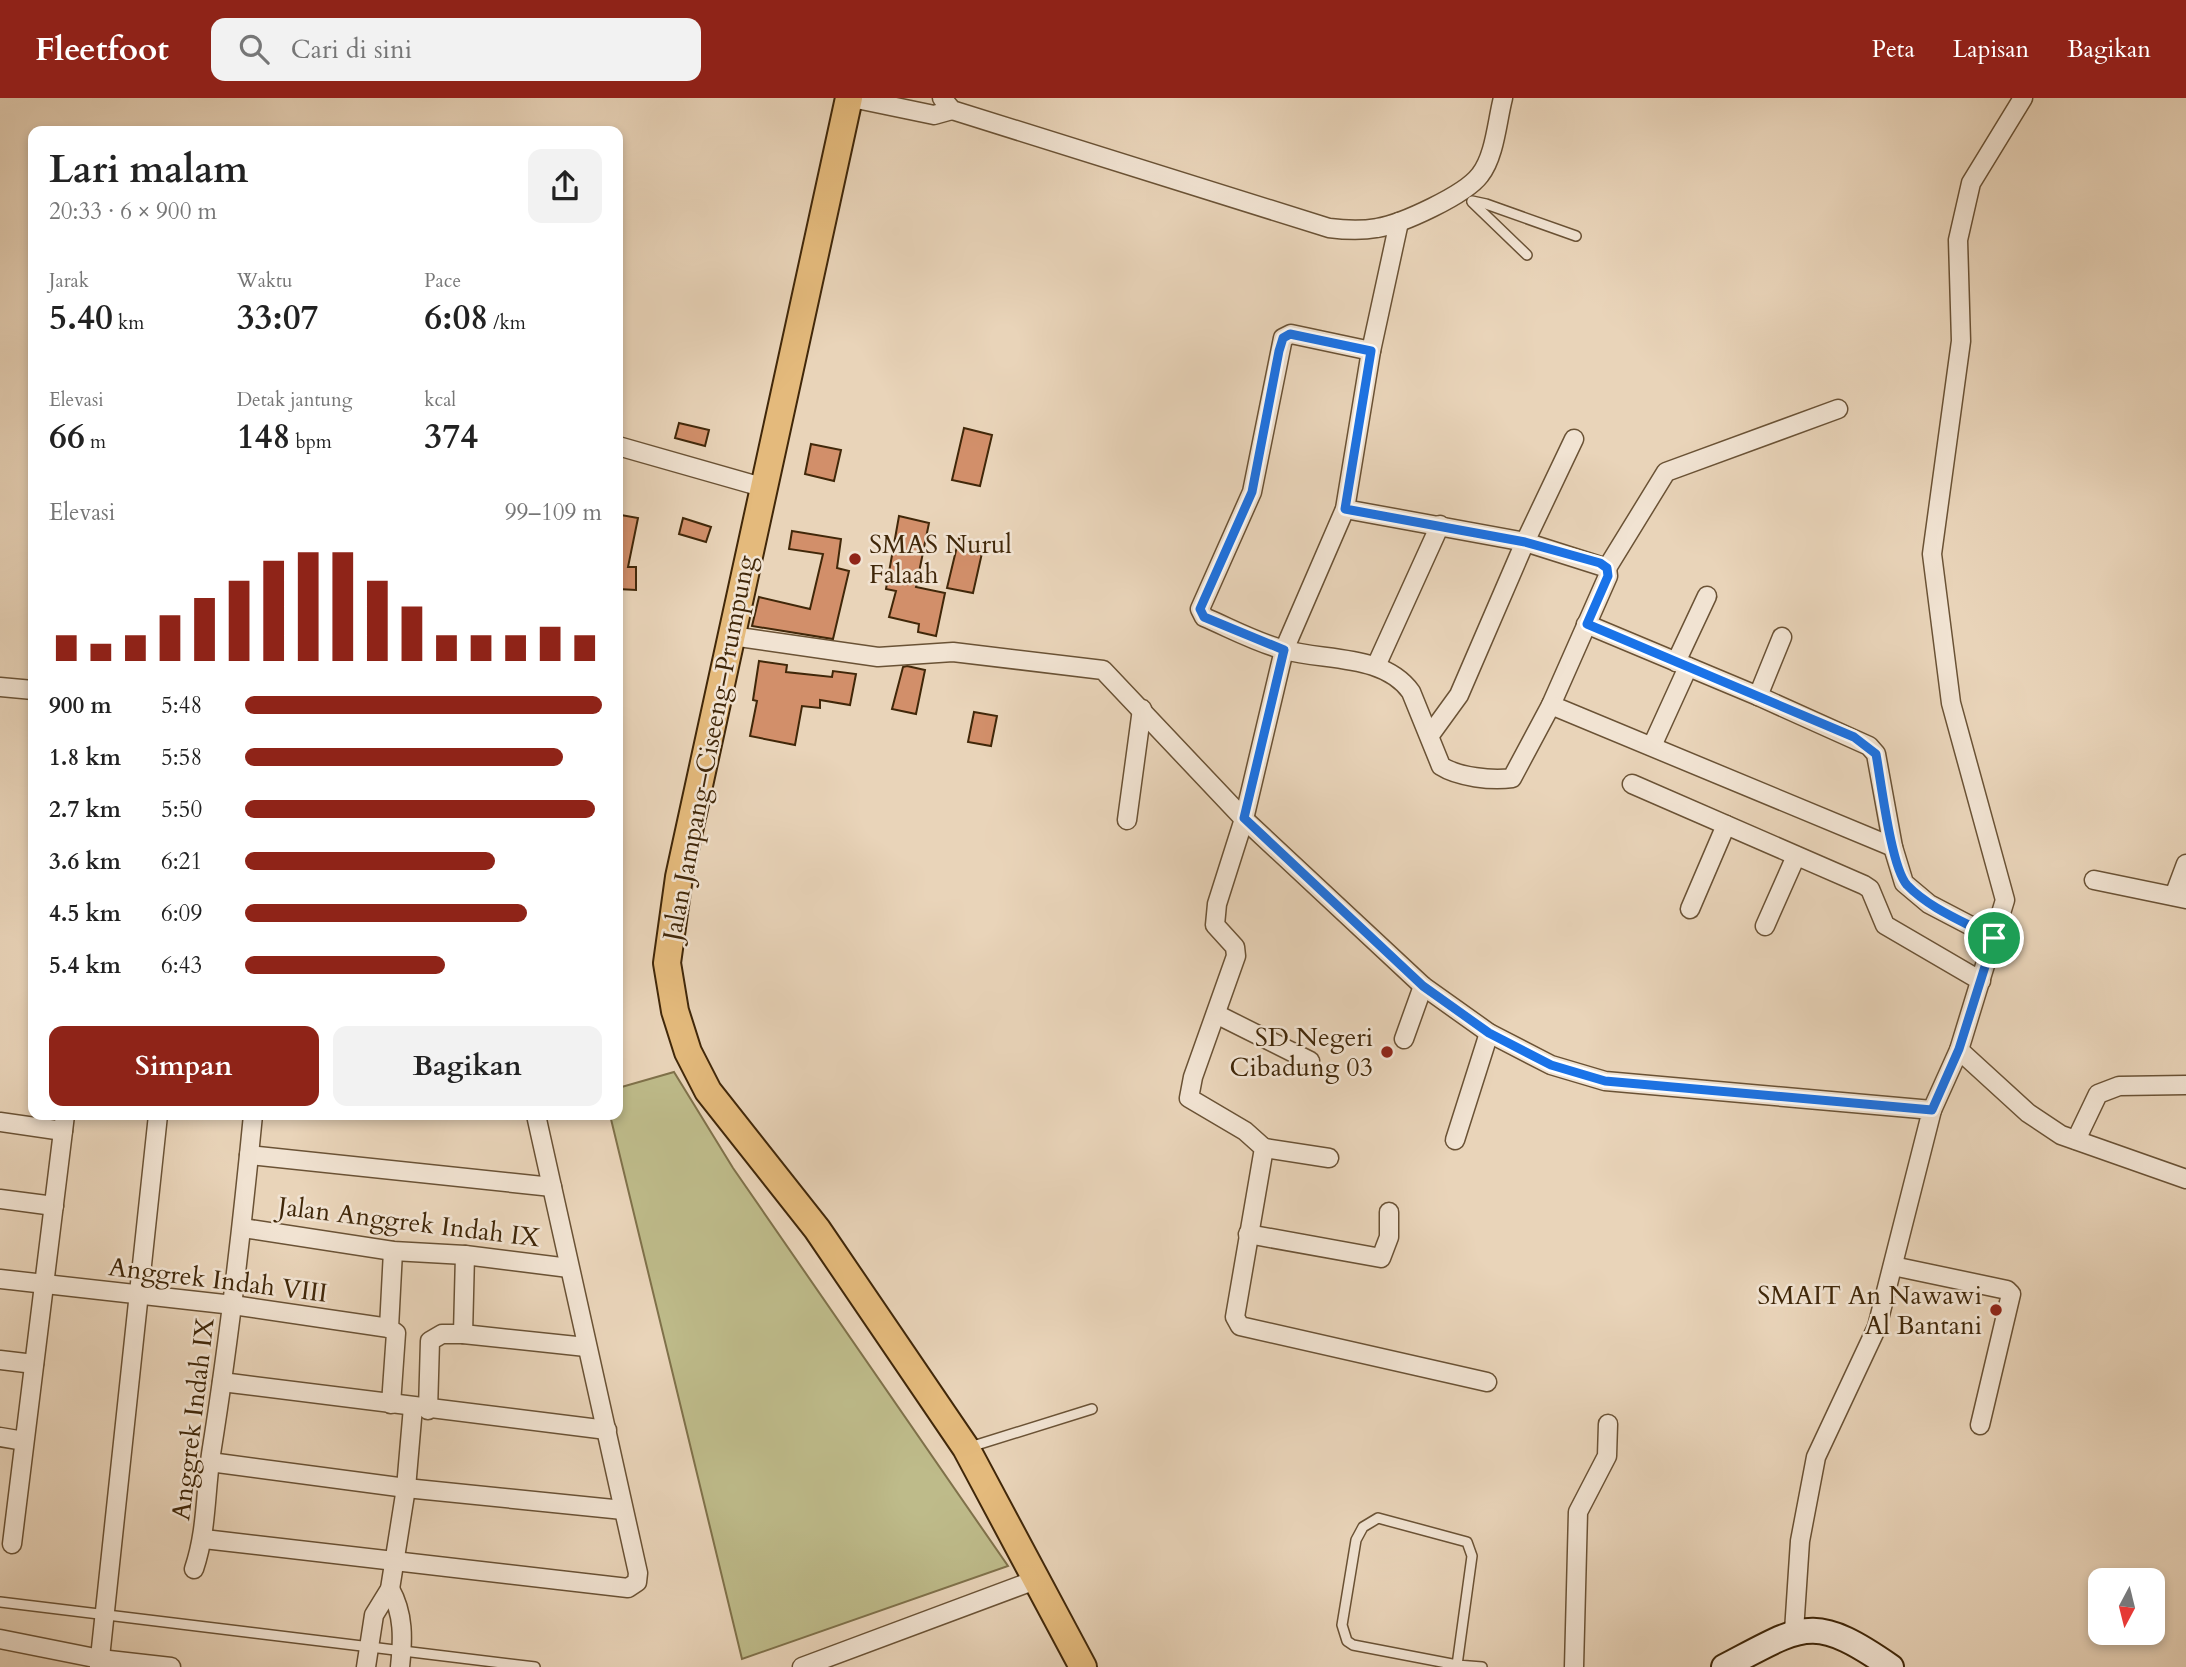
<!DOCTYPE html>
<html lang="id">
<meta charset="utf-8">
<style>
body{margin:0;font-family:Cardo,serif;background:#f2f2f2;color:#222;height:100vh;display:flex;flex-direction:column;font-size:26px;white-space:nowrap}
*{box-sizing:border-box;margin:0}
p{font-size:23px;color:#767676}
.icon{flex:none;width:38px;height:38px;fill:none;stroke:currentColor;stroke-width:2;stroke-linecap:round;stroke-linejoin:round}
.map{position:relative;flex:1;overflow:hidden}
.sheet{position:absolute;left:28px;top:28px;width:595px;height:994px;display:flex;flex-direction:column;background:#fff;border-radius:14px;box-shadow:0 4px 10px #0003}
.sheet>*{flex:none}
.needle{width:46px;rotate:187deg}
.fabs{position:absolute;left:2088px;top:1470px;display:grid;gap:14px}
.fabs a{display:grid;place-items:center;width:77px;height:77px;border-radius:14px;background:#fff;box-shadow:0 4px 10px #0003;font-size:35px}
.pin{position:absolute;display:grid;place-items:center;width:60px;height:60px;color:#fff;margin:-30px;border:4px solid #fff;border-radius:50%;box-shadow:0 2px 7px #0007}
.round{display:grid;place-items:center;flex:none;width:74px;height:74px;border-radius:14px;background:#f2f2f2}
.head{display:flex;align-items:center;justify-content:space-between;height:119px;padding:0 21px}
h1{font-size:38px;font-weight:700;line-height:52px}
.figures{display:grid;grid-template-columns:repeat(3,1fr);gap:10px;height:119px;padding:7px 21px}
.figures div{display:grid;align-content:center}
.figures b{font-size:35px;font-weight:700}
.figures small{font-size:19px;font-weight:400}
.figures p{font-size:19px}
.chart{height:196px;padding:14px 21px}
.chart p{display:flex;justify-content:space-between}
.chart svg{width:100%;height:126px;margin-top:7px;stroke:#8f2418;stroke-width:6}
.primary-button{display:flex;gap:14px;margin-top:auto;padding:14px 21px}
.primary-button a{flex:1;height:80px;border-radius:14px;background:#8f2418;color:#fff;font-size:28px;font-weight:700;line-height:80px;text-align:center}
.primary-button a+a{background:#f2f2f2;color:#222}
ul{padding:0 21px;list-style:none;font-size:23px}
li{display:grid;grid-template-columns:112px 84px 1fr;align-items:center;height:52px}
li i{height:18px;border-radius:9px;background:#8f2418}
header{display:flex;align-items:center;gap:42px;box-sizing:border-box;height:98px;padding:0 35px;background:#8f2418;color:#fff}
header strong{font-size:33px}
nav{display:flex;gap:38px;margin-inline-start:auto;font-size:24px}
.search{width:490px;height:63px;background:#f2f2f2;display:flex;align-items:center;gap:18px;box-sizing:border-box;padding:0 24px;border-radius:14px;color:#767676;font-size:26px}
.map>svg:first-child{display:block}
.green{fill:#bebb8a;stroke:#7f714a;stroke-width:2}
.building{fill:#d28f6a;stroke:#402709;stroke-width:2}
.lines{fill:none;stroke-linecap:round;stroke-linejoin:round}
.lane-casing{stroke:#6a5235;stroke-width:12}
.street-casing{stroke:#6a5235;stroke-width:21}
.secondary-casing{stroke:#402709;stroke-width:28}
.primary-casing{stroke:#402709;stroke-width:30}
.lane{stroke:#f1e3d2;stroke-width:9}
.street{stroke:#f1e3d2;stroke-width:18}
.secondary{stroke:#f1e3d2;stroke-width:24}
.primary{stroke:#e4ba7c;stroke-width:26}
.route-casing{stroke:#fff;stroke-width:14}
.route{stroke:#1a73e8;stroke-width:9}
.poi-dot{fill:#8f2418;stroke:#f1e3d2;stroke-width:2.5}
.labels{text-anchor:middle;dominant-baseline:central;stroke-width:5;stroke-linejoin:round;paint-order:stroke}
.poi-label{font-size:26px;fill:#402709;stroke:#f1e3d2;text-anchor:end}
.street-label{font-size:26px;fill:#402709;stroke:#f1e3d2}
</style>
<header>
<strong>Fleetfoot</strong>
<div class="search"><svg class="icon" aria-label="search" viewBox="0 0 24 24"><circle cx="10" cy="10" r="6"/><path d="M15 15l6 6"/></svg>Cari di sini</div>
<nav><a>Peta</a><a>Lapisan</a><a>Bagikan</a></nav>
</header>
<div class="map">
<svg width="2186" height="1569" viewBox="0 0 2186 1569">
<rect width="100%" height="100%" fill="#e9d4b9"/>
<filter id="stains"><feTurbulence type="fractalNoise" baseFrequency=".00286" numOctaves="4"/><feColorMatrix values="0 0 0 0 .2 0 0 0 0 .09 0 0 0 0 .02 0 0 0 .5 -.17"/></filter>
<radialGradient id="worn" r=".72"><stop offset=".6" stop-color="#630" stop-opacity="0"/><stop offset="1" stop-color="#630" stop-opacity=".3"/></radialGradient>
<path class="green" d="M674,974L733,1070L1008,1468L742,1561L610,1017H618V990Z"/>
<g class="building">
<path d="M679,325L709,332L705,348L675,340Z"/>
<path d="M964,330L992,337L980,388L952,382Z"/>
<path d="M811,346L841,352L834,383L805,376Z"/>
<path d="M621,417L638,420L628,469H636V492L618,491Z"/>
<path d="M899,418L929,425L916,489L945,495L936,538L918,534L919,526L889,519L896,493L886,491Z"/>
<path d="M683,420L711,429L706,444L679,436Z"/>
<path d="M792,433L841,441L837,470L849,473L833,541L752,528L759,499L810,511L823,456L789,451Z"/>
<path d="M959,440L984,446L973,495L947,490Z"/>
<path d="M759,563L787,567L786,574L832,579L833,573L856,576L850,607L820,602V610L802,608L795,647L750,638L757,603L753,602Z"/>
<path d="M907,568L925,572L916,616L892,611L903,569Z"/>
<path d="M974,614L997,618L991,648L968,644Z"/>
</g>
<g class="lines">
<defs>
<g id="lane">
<path d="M1472,103L1486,106L1576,138"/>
<path d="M1472,104L1527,157"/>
<path d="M970,1349L1092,1311"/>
<path d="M0,1504L535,1569"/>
<path d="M1457,1567L1353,1547L1347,1543L1342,1527L1356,1442L1363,1429L1378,1420L1467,1444L1472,1458L1457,1567L1482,1569"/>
</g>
<g id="street">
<path d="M852,0L934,17L952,12"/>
<path d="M942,0L952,12L1329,130C1344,132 1361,133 1377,130C1402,126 1465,97 1480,77C1495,58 1497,23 1503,0"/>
<path d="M1399,124L1371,253L1345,411L1284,552L1244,721L1217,806L1215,827L1235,849L1236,858L1193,979L1189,1000L1245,1033L1264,1050L1235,1219L1240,1228L1487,1284"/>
<path d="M618,348L762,389"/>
<path d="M1345,411L1525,444L1607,470L1608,478L1551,607L1512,680C1492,683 1458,679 1441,668L1411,594C1384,556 1325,563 1285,552C1257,545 1230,530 1204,519L1200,511L1252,394L1283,240L1291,236L1371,253"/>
<path d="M1607,470L1666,374L1838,311"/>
<path d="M1586,526L1758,598L1782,539"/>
<path d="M732,538L878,559L953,554L1103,572L1244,721L1423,888L1489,935L1551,967L1605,983L1932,1012L1877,1229L1816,1359L1800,1443L1794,1533"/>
<path d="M1676,564L1707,498"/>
<path d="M1376,568L1440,427"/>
<path d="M0,589L33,592"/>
<path d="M1551,607L1893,749L1876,656L1869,648L1758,598"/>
<path d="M1430,637L1459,597L1525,444L1574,341"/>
<path d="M1652,648L1688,569"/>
<path d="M1632,686L1864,787L1870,791L1885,827L1981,883"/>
<path d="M1127,722L1142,611"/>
<path d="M1893,749L1904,785L1929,806L1994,840"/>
<path d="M2094,782L2186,801"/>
<path d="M2174,798L2186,766"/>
<path d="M1690,811L1726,727"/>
<path d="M1765,828L1796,758"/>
<path d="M1216,916L1310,963"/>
<path d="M1404,941L1423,888"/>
<path d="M1959,952L2028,1015L2061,1037L2186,1081"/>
<path d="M1932,1012L1959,952L2005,802L1951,605L1932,456L1961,243L1958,142L1971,85L2023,0"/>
<path d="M0,1024L63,1033"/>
<path d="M1455,1042L1489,935"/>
<path d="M2076,1042L2098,996L2119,988L2186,987"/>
<path d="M1264,1050L1329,1060"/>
<path d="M249,1057L552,1089"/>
<path d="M0,1101L54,1108"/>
<path d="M243,1130L393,1153L465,1157L569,1170"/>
<path d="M1248,1136L1381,1160L1389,1139V1114"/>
<path d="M1893,1168L2007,1192L2011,1196L1980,1327"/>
<path d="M0,1181L233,1207L389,1230"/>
<path d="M463,1236L586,1249"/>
<path d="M0,1262L34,1266"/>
<path d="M222,1284L607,1332"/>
<path d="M391,1306L396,1235L389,1230L393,1153"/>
<path d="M428,1312L430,1243L442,1236H463L465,1157"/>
<path d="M0,1339L24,1343"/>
<path d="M210,1364L406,1390L623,1412"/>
<path d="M204,1441L628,1490L637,1484L638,1475L536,1017"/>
<path d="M12,1446L65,1017"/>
<path d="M194,1471C207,1432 205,1396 211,1356C229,1243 242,1130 253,1017"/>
<path d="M390,1491C404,1516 403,1541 400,1569"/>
<path d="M0,1541L100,1561L171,1569"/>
<path d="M99,1569L158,1017"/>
<path d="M366,1569L374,1517L390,1491L406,1390L413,1309"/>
<path d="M802,1569L1038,1481"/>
<path d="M1574,1569L1578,1414L1607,1358L1608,1326"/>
</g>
<path id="secondary" d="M1724,1569C1803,1528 1812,1514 1891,1569"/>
<path id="primary" d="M849,0L679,779L667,865L675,913L688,954L708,993L817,1131L966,1350L1083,1569"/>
</defs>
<use href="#lane" class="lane-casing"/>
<use href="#street" class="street-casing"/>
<use href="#secondary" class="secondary-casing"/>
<use href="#primary" class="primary-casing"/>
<use href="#lane" class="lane"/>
<use href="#street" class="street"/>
<use href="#secondary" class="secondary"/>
<use href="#primary" class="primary"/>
</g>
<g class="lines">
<defs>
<path id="route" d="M1290,236L1371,253L1345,411L1525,444L1600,465L1607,470L1608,478L1587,526L1854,639L1876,656C1881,683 1891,769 1907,787C1930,811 1965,824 1994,840L1959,951L1932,1012L1605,983L1551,967L1489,935L1423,888L1244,720L1284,552L1204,519L1200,511L1252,394L1279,253L1283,240Z"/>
</defs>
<use href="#route" class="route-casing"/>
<use href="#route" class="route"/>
</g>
<g class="poi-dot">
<circle cx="855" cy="461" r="7"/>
<circle cx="1387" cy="954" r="7"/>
<circle cx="1996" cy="1212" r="7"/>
</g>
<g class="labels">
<g class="poi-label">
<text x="869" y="446" text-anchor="start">SMAS Nurul<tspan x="869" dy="30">Falaah</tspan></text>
<text x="1373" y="939">SD Negeri<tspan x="1373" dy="30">Cibadung 03</tspan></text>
<text x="1982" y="1197">SMAIT An Nawawi<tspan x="1982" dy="30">Al Bantani</tspan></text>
</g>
<g class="street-label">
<text transform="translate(709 650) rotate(-79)">Jalan Jampang–Ciseeng–Prumpung</text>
<text transform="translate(409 1124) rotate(7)">Jalan Anggrek Indah IX</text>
<text transform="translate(218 1182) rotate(7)">Anggrek Indah VIII</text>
<text transform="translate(193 1321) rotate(-83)">Anggrek Indah IX</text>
</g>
</g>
<rect width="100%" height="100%" filter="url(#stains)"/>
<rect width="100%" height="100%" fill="url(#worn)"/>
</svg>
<div class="fabs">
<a><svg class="needle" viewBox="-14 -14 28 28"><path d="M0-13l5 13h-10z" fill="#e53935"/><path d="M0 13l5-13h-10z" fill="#767676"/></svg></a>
</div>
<div class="pin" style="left:1994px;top:840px;background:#1e9e55"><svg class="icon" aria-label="arrive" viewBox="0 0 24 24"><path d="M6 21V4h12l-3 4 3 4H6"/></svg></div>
<section class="sheet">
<div class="head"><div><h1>Lari malam</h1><p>20:33 · 6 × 900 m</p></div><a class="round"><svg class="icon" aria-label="share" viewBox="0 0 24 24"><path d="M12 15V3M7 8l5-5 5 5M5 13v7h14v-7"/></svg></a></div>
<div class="figures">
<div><p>Jarak</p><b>5.40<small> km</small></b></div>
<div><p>Waktu</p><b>33:07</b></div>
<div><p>Pace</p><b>6:08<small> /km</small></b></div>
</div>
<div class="figures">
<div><p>Elevasi</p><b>66<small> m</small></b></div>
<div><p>Detak jantung</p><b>148<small> bpm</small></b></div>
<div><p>kcal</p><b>374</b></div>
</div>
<div class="chart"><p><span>Elevasi</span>99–109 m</p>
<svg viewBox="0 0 160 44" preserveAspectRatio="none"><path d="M5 44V35M15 44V38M25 44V35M35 44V28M45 44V22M55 44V16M65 44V9M75 44V6M85 44V6M95 44V16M105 44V25M115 44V35M125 44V35M135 44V35M145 44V32M155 44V35"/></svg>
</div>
<ul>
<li><b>900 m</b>5:48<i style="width:100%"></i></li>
<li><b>1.8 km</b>5:58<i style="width:89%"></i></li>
<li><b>2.7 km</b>5:50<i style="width:98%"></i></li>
<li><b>3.6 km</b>6:21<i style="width:70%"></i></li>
<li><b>4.5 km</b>6:09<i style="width:79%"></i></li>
<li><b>5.4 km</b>6:43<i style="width:56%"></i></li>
</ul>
<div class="primary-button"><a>Simpan</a><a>Bagikan</a></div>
</section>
</div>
